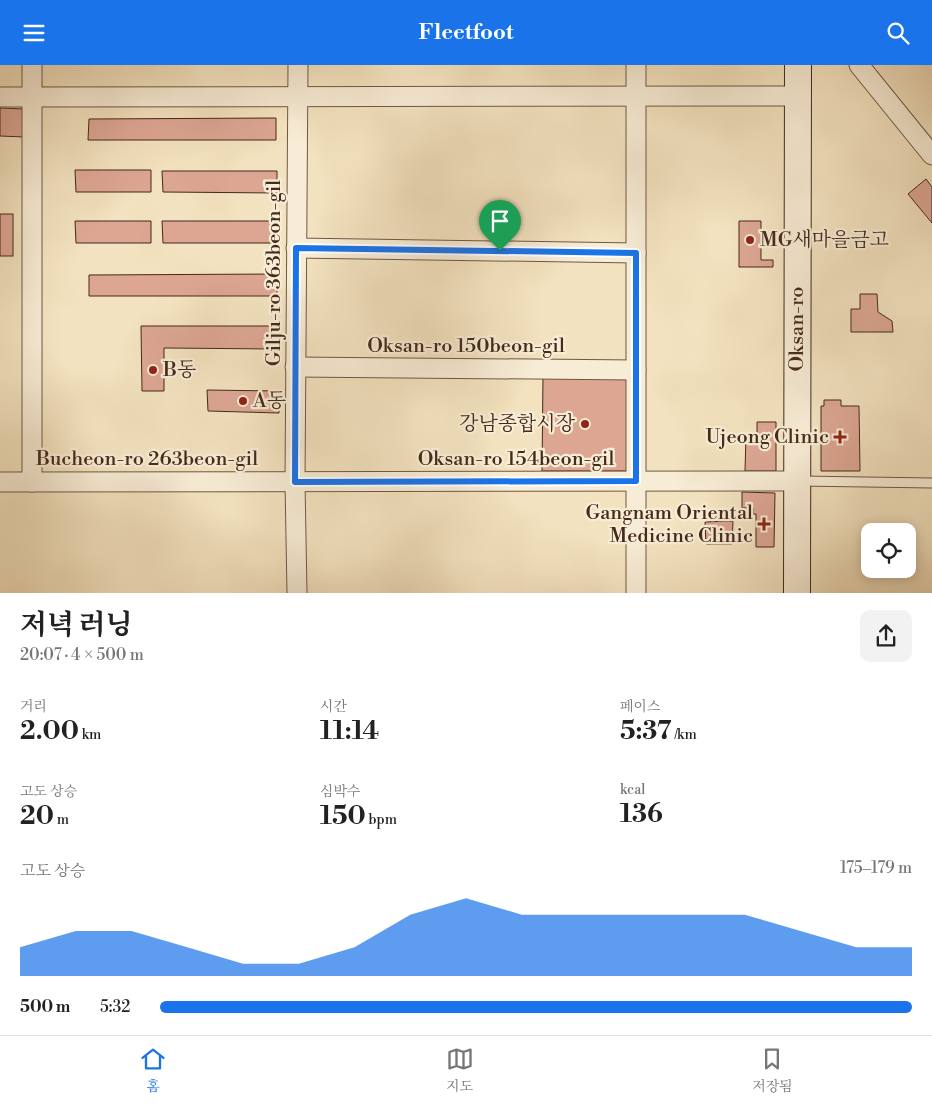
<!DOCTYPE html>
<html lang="ko">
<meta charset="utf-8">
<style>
body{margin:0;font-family:"Libre Bodoni","Noto Serif KR",serif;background:#f2f2f2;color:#222;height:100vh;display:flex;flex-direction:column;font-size:19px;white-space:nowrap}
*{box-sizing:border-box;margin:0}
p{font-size:16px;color:#767676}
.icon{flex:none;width:28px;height:28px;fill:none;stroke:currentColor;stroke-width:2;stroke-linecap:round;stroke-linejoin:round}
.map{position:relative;height:528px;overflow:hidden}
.sheet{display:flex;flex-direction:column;background:#fff;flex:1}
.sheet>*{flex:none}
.controls{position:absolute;left:861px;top:458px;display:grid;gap:10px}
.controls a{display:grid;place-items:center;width:55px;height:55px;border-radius:10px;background:#fff;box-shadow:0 2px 12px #0003;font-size:25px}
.pin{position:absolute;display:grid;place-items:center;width:42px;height:42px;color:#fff;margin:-51px -21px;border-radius:50% 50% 50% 0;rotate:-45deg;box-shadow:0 0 5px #0007}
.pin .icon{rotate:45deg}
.round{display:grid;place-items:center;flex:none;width:52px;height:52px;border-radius:10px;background:#f2f2f2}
.summary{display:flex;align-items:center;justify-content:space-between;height:85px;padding:0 20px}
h1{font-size:28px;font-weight:700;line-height:38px}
.figures{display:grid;grid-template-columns:repeat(3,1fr);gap:8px;height:85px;padding:5px 20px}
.figures div{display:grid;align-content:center}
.figures b{font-size:25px;font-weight:700}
.figures small{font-size:14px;font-weight:400}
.figures p{font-size:14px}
.chart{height:140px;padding:10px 20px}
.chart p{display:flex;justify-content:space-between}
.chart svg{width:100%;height:90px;margin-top:5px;fill:#1a73e8;opacity:.7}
ul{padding:0 20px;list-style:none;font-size:16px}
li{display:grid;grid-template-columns:80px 60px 1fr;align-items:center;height:38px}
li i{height:12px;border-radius:6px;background:#1a73e8}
header{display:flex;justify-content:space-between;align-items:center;height:65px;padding:0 20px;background:#1a73e8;color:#fff;font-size:22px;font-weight:700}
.menu{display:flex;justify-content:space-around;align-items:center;height:70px;border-top:1px solid #e0e0e0;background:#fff;font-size:14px;color:#767676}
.menu a{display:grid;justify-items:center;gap:2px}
.menu .on{color:#1a73e8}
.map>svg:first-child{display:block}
.building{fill:#dca693;stroke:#45291b}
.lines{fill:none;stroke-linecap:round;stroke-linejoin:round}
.lane-casing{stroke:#705744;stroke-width:11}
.street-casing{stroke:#705744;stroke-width:21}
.secondary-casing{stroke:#45291b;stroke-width:28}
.lane{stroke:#f7ecd5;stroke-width:9}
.street{stroke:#f7ecd5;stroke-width:19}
.secondary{stroke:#f7ecd5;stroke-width:26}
.route-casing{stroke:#fff;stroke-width:10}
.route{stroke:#1a73e8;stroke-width:6}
.poi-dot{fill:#8f2418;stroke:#f7ecd5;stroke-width:2}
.labels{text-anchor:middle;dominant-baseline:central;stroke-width:4.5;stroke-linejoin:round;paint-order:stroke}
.poi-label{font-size:20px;fill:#45291b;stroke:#f7ecd5;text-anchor:start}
.street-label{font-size:20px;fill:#45291b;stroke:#f7ecd5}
</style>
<header><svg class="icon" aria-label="menu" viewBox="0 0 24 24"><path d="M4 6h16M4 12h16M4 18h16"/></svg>Fleetfoot<svg class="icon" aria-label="search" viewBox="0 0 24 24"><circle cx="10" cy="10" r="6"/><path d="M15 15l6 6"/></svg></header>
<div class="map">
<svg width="932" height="528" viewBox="0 0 932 528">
<rect width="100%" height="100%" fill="#f3e2bf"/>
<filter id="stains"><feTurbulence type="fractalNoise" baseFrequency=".004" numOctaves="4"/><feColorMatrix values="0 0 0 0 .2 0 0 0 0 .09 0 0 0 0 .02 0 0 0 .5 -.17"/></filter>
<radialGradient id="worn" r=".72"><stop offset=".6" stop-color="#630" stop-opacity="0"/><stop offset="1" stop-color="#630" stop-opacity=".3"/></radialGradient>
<g class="building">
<path d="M0,43L25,44L24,72L0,71Z"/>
<path d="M276,53V75H88L89,54Z"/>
<path d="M75,105H151V127H76Z"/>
<path d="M162,106H277V128L163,127Z"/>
<path d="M926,114L932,122V158L908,129Z"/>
<rect x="0" y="149" width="13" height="42"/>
<path d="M75,156H151V178H76Z"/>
<path d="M162,156H277V178H163Z"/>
<path d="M739,156H761V195H773V202H739Z"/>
<path d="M277,209V231H89V210Z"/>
<path d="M860,229H877L878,247L892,256L893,267H851V244H860Z"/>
<path d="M141,261H275V284L164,283V326H142Z"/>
<path d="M543,310L627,311L628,406H542Z"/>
<path d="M207,325L278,326L279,348L208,346Z"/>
<path d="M824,335H841V341H859L860,406H821V341H824Z"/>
<path d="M757,357H776V406H745L746,370H757Z"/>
<path d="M742,427L775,428L774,482H756V449H753V443H742Z"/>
<path d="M733,456L732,479H706L705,457Z"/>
</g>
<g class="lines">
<defs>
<path id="lane" d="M800,416L932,418"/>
<g id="street">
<path d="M859,0L932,90"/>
<path d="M0,32L798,31"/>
<path d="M296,183L636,188"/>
<path d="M295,302L636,305"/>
<path d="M0,417L797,416"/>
<path d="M32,417V0"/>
<path d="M297,528L295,417L298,0"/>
<path d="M636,528V0"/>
</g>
<path id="secondary" d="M797,528L798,0"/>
</defs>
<use href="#lane" class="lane-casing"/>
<use href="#street" class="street-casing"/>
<use href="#secondary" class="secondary-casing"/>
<use href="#lane" class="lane"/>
<use href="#street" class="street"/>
<use href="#secondary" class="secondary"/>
</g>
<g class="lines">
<defs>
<path id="route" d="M296,183L636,188V416L295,417Z"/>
</defs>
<use href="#route" class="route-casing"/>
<use href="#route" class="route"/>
</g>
<g class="poi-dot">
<circle cx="750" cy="175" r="5"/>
<circle cx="153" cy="305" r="5"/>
<circle cx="243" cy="336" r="5"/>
<circle cx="585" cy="359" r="5"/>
<path d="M837.5 364.5h5v5h5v5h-5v5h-5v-5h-5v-5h5z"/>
<path d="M761.5 451.5h5v5h5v5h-5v5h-5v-5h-5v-5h5z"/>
</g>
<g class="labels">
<g class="poi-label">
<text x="760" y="175">MG새마을금고</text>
<text x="163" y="305">B동</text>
<text x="253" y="336">A동</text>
<text x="575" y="359" text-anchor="end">강남종합시장</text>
<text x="829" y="372" text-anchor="end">Ujeong Clinic</text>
<text x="753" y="448" text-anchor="end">Gangnam Oriental<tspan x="753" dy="23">Medicine Clinic</tspan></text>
</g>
<g class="street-label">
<text transform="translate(274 208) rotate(-90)">Gilju-ro 363beon-gil</text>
<text transform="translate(797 264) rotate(-90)">Oksan-ro</text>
<text x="466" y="281">Oksan-ro 150beon-gil</text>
<text x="147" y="394">Bucheon-ro 263beon-gil</text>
<text x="516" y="394">Oksan-ro 154beon-gil</text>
</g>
</g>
<rect width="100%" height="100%" filter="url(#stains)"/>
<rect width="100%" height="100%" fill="url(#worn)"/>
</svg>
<div class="controls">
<a><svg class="icon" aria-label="locate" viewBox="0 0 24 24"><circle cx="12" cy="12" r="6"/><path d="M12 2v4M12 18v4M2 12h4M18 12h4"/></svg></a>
</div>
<div class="pin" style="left:500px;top:186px;background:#1e9e55"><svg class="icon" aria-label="arrive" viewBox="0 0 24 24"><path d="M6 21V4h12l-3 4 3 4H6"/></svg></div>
</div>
<section class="sheet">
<div class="summary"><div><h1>저녁 러닝</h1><p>20:07 · 4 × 500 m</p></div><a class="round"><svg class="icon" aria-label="share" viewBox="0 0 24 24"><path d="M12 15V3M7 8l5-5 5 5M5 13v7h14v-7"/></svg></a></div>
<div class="figures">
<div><p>거리</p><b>2.00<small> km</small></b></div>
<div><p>시간</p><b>11:14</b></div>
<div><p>페이스</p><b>5:37<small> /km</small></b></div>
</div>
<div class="figures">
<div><p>고도 상승</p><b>20<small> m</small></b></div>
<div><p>심박수</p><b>150<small> bpm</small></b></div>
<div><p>kcal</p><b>136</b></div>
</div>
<div class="chart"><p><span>고도 상승</span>175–179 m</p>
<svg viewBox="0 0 160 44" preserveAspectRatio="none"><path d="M0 44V30L10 22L20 22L30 30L40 38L50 38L60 30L70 14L80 6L90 14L100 14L110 14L120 14L130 14L140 22L150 30L160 30V44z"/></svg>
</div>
<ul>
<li><b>500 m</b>5:32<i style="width:100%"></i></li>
</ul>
</section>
<nav class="menu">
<a class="on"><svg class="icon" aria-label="home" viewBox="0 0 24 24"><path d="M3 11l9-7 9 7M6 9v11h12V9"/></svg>홈</a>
<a><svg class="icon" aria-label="map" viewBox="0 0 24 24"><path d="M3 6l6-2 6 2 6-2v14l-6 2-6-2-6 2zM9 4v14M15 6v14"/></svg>지도</a>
<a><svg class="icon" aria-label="saved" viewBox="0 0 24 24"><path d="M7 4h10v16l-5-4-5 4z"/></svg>저장됨</a>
</nav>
